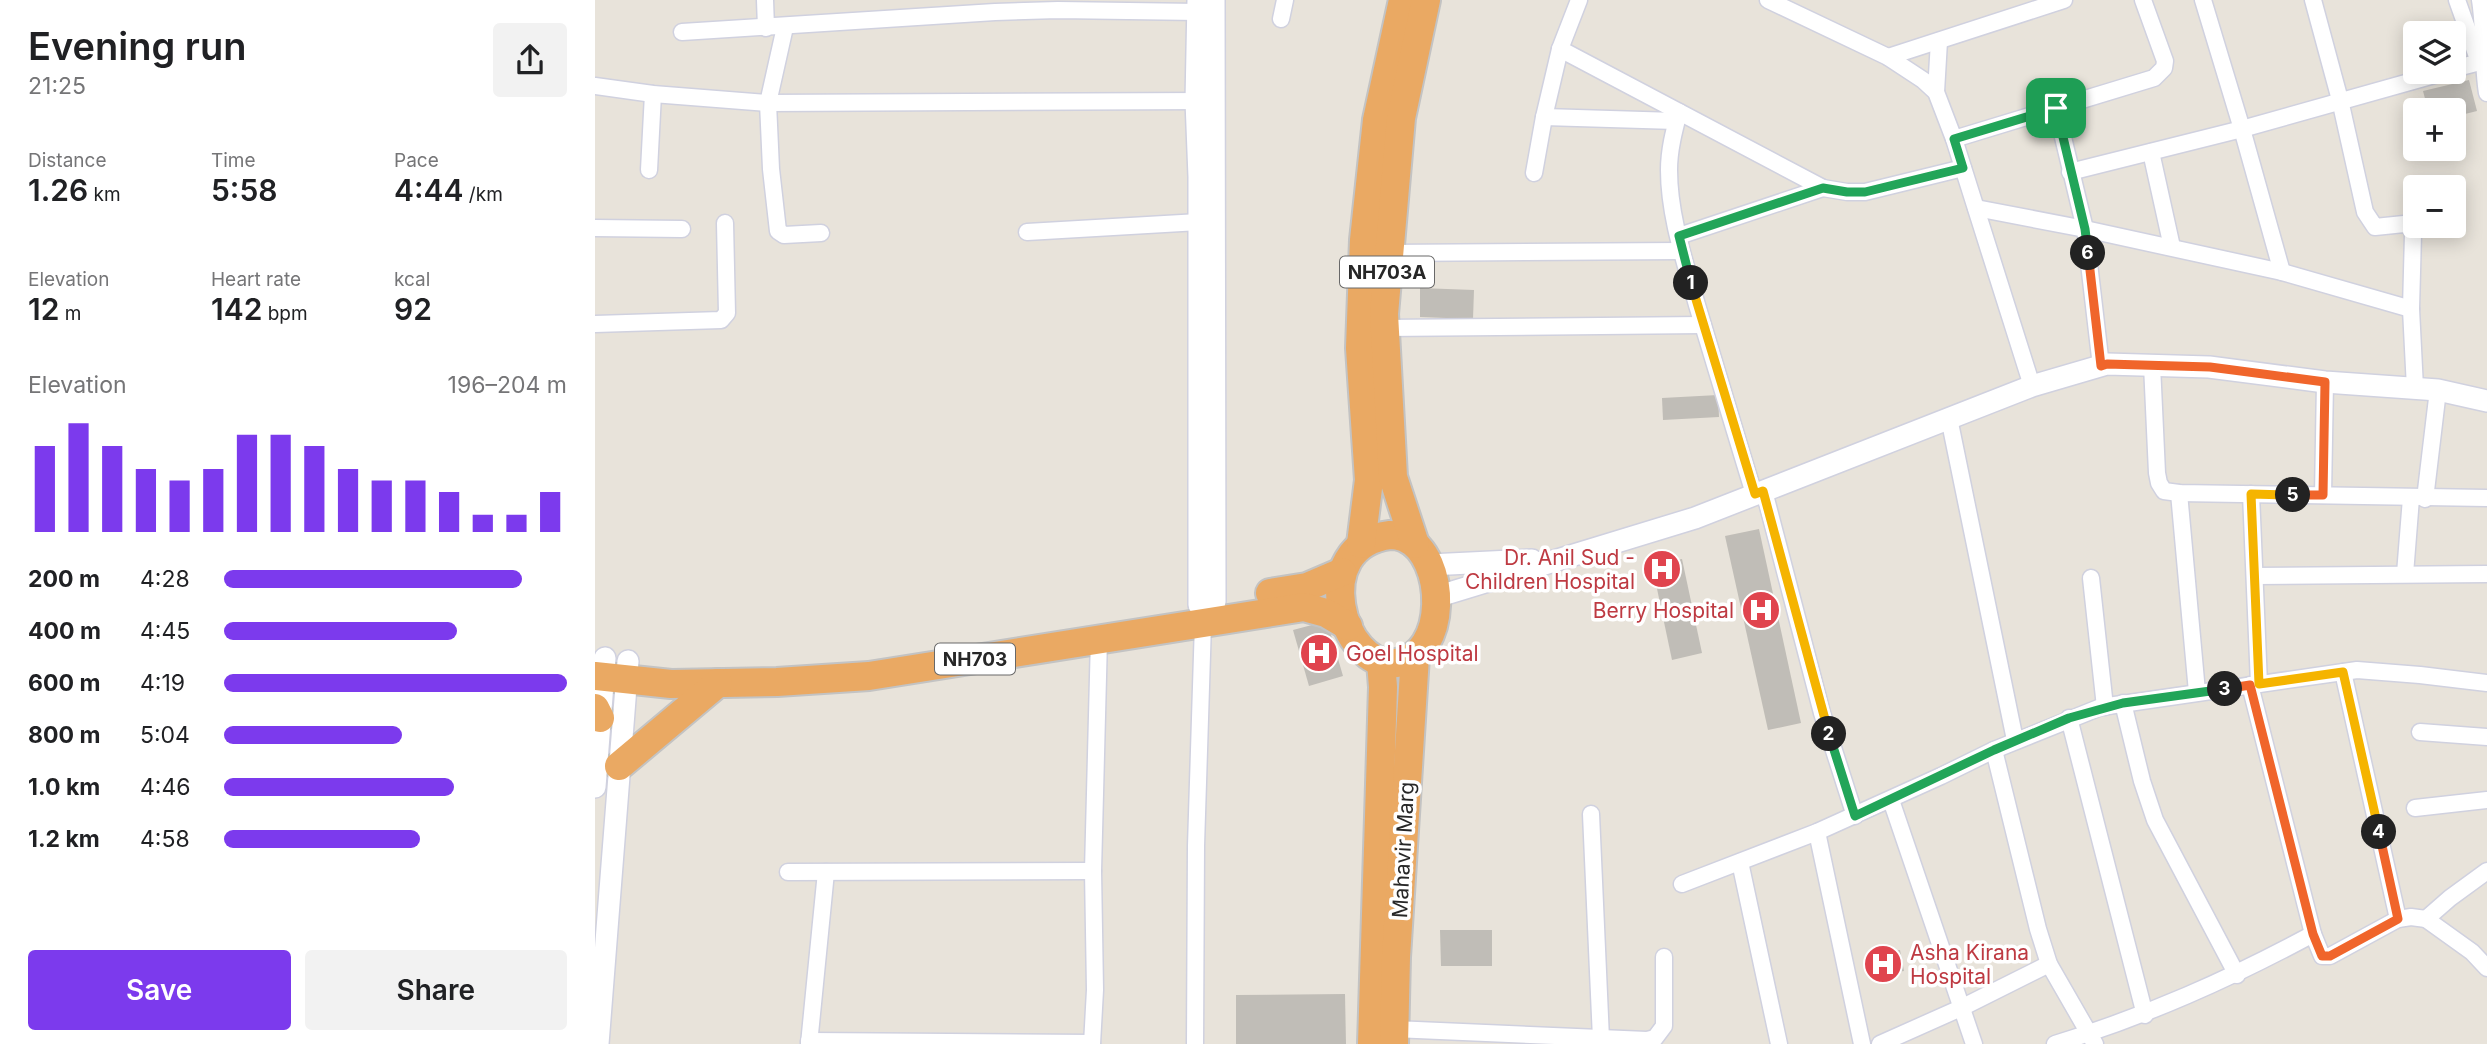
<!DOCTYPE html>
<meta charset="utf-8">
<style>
body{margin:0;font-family:Inter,sans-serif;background:#f2f2f2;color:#202124;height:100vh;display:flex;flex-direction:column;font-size:26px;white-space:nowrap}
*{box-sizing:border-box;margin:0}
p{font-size:23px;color:#757577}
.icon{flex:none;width:38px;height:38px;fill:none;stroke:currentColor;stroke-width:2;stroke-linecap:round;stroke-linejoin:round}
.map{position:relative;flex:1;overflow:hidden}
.sheet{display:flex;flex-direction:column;background:#fff;width:595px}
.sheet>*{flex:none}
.controls{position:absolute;left:1808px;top:21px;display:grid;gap:14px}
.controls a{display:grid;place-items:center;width:63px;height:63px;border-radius:7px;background:#fff;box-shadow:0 4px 18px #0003;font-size:35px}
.pin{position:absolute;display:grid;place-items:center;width:60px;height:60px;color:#fff;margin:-30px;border-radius:14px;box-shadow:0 4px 10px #0006}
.km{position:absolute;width:35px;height:35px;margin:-18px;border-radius:50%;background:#222;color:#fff;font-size:19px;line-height:35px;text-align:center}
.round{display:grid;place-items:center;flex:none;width:74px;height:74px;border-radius:7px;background:#f2f2f2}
.summary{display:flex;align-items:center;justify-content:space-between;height:119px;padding:0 28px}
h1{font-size:38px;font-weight:600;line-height:52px}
.stats{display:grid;grid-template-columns:repeat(3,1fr);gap:10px;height:119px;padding:7px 28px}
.stats div{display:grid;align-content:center}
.stats b{font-size:30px;font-weight:600}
.stats small{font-size:19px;font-weight:400}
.stats p{font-size:19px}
.chart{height:196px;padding:14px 28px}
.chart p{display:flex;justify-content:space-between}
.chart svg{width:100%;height:126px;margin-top:7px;stroke:#7c3aed;stroke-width:6}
.primary-button{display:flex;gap:14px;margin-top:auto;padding:14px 28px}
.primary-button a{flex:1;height:80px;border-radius:7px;background:#7c3aed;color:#fff;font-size:28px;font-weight:600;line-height:80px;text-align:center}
.primary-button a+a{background:#f2f2f2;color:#202124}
ul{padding:0 28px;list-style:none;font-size:23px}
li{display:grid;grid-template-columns:112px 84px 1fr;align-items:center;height:52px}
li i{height:18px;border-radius:9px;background:#7c3aed}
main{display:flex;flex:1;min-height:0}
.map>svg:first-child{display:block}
.building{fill:#c0bdb7}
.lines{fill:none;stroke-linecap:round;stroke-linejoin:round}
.street-casing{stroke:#d0d1df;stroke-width:19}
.secondary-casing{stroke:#d0d1df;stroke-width:24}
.highway-casing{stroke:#c3c3c3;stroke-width:32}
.street{stroke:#fff;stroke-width:16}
.secondary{stroke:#fff;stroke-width:21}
.highway{stroke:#eaa963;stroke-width:28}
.split-1-casing{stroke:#fff;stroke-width:14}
.split-2-casing{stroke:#fff;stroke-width:14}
.split-3-casing{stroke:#fff;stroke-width:14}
.split-4-casing{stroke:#fff;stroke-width:14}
.split-5-casing{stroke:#fff;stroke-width:14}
.split-6-casing{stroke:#fff;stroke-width:14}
.split-7-casing{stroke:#fff;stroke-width:14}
.split-1{stroke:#22a559;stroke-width:9}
.split-2{stroke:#f5b400;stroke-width:9}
.split-3{stroke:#22a559;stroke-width:9}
.split-4{stroke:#f0652b;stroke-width:9}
.split-5{stroke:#f5b400;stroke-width:9}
.split-6{stroke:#f0652b;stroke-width:9}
.split-7{stroke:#22a559;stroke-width:9}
.labels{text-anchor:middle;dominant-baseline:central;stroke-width:7;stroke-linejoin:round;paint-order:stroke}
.shield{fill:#fff;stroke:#686868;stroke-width:2}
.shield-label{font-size:19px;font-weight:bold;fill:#272727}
.health-label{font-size:21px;fill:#be3a42;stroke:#fff;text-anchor:end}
.street-label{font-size:21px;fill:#272727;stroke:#fff}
</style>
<main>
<section class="sheet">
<div class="summary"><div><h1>Evening run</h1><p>21:25</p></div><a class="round"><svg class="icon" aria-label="share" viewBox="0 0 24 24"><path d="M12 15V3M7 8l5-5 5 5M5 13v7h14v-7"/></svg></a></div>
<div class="stats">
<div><p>Distance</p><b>1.26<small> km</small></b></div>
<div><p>Time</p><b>5:58</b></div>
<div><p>Pace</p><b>4:44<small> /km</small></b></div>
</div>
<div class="stats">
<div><p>Elevation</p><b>12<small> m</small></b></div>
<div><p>Heart rate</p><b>142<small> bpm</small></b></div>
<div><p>kcal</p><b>92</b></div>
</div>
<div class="chart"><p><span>Elevation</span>196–204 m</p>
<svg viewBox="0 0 160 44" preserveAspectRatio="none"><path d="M5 44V14M15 44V6M25 44V14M35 44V22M45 44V26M55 44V22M65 44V10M75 44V10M85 44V14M95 44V22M105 44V26M115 44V26M125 44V30M135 44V38M145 44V38M155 44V30"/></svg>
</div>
<ul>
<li><b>200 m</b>4:28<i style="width:87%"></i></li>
<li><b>400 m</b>4:45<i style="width:68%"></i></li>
<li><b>600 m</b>4:19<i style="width:100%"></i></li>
<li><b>800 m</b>5:04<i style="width:52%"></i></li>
<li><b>1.0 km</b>4:46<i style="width:67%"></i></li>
<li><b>1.2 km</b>4:58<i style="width:57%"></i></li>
</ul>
<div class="primary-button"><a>Save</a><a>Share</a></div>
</section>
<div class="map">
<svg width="1892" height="1044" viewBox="0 0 1892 1044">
<rect width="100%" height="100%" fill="#e8e3da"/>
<g class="building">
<path d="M1874,80L1882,111L1858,117V110H1833L1828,91Z"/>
<path d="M825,288L879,290L878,319L825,317Z"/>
<path d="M1123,395L1124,417L1068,420L1067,398Z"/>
<path d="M1164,529L1206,723L1173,730L1130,536Z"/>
<path d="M1087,559L1107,653L1077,660L1057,565Z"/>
<path d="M732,621L748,676L714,686L698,630Z"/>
<path d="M845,930H897V966H846Z"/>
<path d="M1305,950L1309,971L1275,977L1271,956Z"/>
<path d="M750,994L751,1044H641V995Z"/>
</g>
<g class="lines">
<defs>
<g id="street">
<path d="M170,0L171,28"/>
<path d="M1173,0L1293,57L1328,80L1341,92L1359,139L1437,386"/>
<path d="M1608,0L1647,129L1687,272"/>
<path d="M1718,0L1745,100L1770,212L1780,227L1809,224L1815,227L1818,234L1816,309L1820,388"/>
<path d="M1862,0L1884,62"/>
<path d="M1885,0C1890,31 1887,62 1892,93"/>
<path d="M686,19L690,0"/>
<path d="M190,27L173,103L176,169L183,231L189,235L226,233"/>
<path d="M87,32L400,12L463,10L603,12"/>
<path d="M965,49L1228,188L1252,192H1270L1368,168"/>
<path d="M1293,57L1469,0"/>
<path d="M1858,69L1885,62"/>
<path d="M0,86L58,94L173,103L613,101"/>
<path d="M1341,92L1344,41"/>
<path d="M1461,108L1490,229L1506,366"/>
<path d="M1084,112C1079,131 1074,150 1074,170C1074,216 1090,262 1102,305C1121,369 1140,431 1159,494"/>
<path d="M949,117L1081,121"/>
<path d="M1359,139L1559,78L1569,68L1570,61L1548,0"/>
<path d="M1556,152L1577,247"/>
<path d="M54,170L58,94"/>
<path d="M1475,172L1647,129L1850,72"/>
<path d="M939,173L949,117L965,49L984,0"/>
<path d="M1381,208L1490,229L1687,272L1816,309"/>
<path d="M0,228L87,229"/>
<path d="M432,232L604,222"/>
<path d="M1084,236L1228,188"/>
<path d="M793,253L1086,251"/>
<path d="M0,324L126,320L132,313L130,223"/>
<path d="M789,328L1108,325"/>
<path d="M1557,365L1562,473L1564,483L1569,491L1584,493L1892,498"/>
<path d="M1354,418L1420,740"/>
<path d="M1169,491L1227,713L1260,816"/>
<path d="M1584,493L1602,692"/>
<path d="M1656,494L1664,684"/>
<path d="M1728,495L1730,382"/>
<path d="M1830,499L1843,390"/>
<path d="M1810,574L1816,498"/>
<path d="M1660,576L1892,574"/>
<path d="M1496,578L1510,707"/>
<path d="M1748,672L1803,919"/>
<path d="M1655,685L1718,934L1727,956H1735L1803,919L1816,917L1831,919"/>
<path d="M1528,703L1547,781L1560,820L1642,975"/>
<path d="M1474,718L1550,1015"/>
<path d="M1825,732L1892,737"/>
<path d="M1399,750L1443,929L1454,964L1500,1044"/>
<path d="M1296,800L1379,1044"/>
<path d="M1820,808L1892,800"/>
<path d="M996,814L1006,1039"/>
<path d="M1222,832L1267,1044"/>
<path d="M1145,862L1184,1044"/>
<path d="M1892,871L1855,898L1831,919L1877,952L1892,968"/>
<path d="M193,872L498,871"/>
<path d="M1087,884L1222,832L1346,776L1399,750L1506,707L1762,670L1825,675L1892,683"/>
<path d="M799,1029L1052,1040L1060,1038L1069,1026V957"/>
<path d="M214,1041L497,1043"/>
<path d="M214,1044L231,872"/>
<path d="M497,1044L500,990L498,871L504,638"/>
<path d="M600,1044L601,846L608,623"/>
<path d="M1285,1044L1368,1007L1454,964"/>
<path d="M1460,1044C1554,1015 1632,980 1718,934"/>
</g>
<g id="secondary">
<path d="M603,0L601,101L604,177V605"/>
<path d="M619,0L620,602"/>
<path d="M834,565L937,560"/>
<path d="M841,597L1100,518L1437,386L1512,364L1614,367L1730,382L1843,390L1892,401"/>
<path d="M0,787L10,658"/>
<path d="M3,1044L33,661"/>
</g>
<g id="highway">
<path d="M795,535C800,535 806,536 810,538C852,556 854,656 801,663C746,670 712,545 795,535Z"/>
<path d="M766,544L774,480L765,348L769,240L782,120L808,0"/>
<path d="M820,544L798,477L789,314L806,118L831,0"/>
<path d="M675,593L712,587L747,572"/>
<path d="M0,676L76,684L182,682L274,676L709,607L731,613L753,626"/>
<path d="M0,708L5,718"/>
<path d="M24,766L123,683"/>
<path d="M777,1044L788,687L786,662"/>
<path d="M799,1044L801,957L820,656"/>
</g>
</defs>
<use href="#street" class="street-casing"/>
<use href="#secondary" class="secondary-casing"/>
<use href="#highway" class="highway-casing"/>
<use href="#street" class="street"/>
<use href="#secondary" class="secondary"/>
<use href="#highway" class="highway"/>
</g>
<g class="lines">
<defs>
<path id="split-1" d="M1096,283L1084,236L1228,188L1252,192H1270L1368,168L1359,139L1461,108"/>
<path id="split-2" d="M1096,283L1160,494L1168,491L1234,734"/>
<path id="split-3" d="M1234,734L1260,816L1399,750L1474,718L1528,703L1630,689"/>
<path id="split-4" d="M1630,689L1655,685L1718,934L1727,956H1735L1803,919L1784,832"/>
<path id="split-5" d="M1698,495L1656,494L1664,684L1748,672L1784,832"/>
<path id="split-6" d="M1493,253L1506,366L1512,364L1615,367L1730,382L1728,495H1698"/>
<path id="split-7" d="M1461,108L1490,229L1493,253"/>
</defs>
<use href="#split-1" class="split-1-casing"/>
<use href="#split-2" class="split-2-casing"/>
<use href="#split-3" class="split-3-casing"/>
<use href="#split-4" class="split-4-casing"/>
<use href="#split-5" class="split-5-casing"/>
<use href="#split-6" class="split-6-casing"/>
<use href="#split-7" class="split-7-casing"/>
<use href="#split-1" class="split-1"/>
<use href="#split-2" class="split-2"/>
<use href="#split-3" class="split-3"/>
<use href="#split-4" class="split-4"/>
<use href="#split-5" class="split-5"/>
<use href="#split-6" class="split-6"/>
<use href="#split-7" class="split-7"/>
</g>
<defs>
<symbol id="hospital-disc" viewBox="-11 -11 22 22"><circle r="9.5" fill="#e0444e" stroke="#fff"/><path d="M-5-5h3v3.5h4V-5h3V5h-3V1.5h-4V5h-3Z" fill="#fff"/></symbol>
</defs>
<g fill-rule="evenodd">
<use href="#hospital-disc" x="1045" y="547" width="44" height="44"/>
<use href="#hospital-disc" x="1144" y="588" width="44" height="44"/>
<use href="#hospital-disc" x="702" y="631" width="44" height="44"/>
<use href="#hospital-disc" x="1266" y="942" width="44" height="44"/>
</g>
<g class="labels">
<g class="shield">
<rect x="745" y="256.5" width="94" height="31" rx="5"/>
<rect x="340" y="643.5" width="80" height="31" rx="5"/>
</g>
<g class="shield-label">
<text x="792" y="272">NH703A</text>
<text x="380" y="659">NH703</text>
</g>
<g class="health-label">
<text x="1040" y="557">Dr. Anil Sud -<tspan x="1040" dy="24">Children Hospital</tspan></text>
<text x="1139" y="610">Berry Hospital</text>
<text x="751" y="653" text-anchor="start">Goel Hospital</text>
<text x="1315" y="952" text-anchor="start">Asha Kirana<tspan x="1315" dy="24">Hospital</tspan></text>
</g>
<g class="street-label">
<text transform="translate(808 850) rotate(-87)">Mahavir Marg</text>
</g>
</g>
</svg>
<div class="controls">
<a><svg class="icon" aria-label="layers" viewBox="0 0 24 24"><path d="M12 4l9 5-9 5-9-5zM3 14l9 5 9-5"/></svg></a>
<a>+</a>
<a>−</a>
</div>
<div class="pin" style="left:1461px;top:108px;background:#1e9e55"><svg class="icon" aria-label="arrive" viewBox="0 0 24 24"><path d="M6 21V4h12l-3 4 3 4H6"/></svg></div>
<b class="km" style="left:1096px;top:283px">1</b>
<b class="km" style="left:1234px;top:734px">2</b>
<b class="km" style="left:1630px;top:689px">3</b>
<b class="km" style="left:1784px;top:832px">4</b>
<b class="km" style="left:1698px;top:495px">5</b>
<b class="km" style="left:1493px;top:253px">6</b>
</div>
</main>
